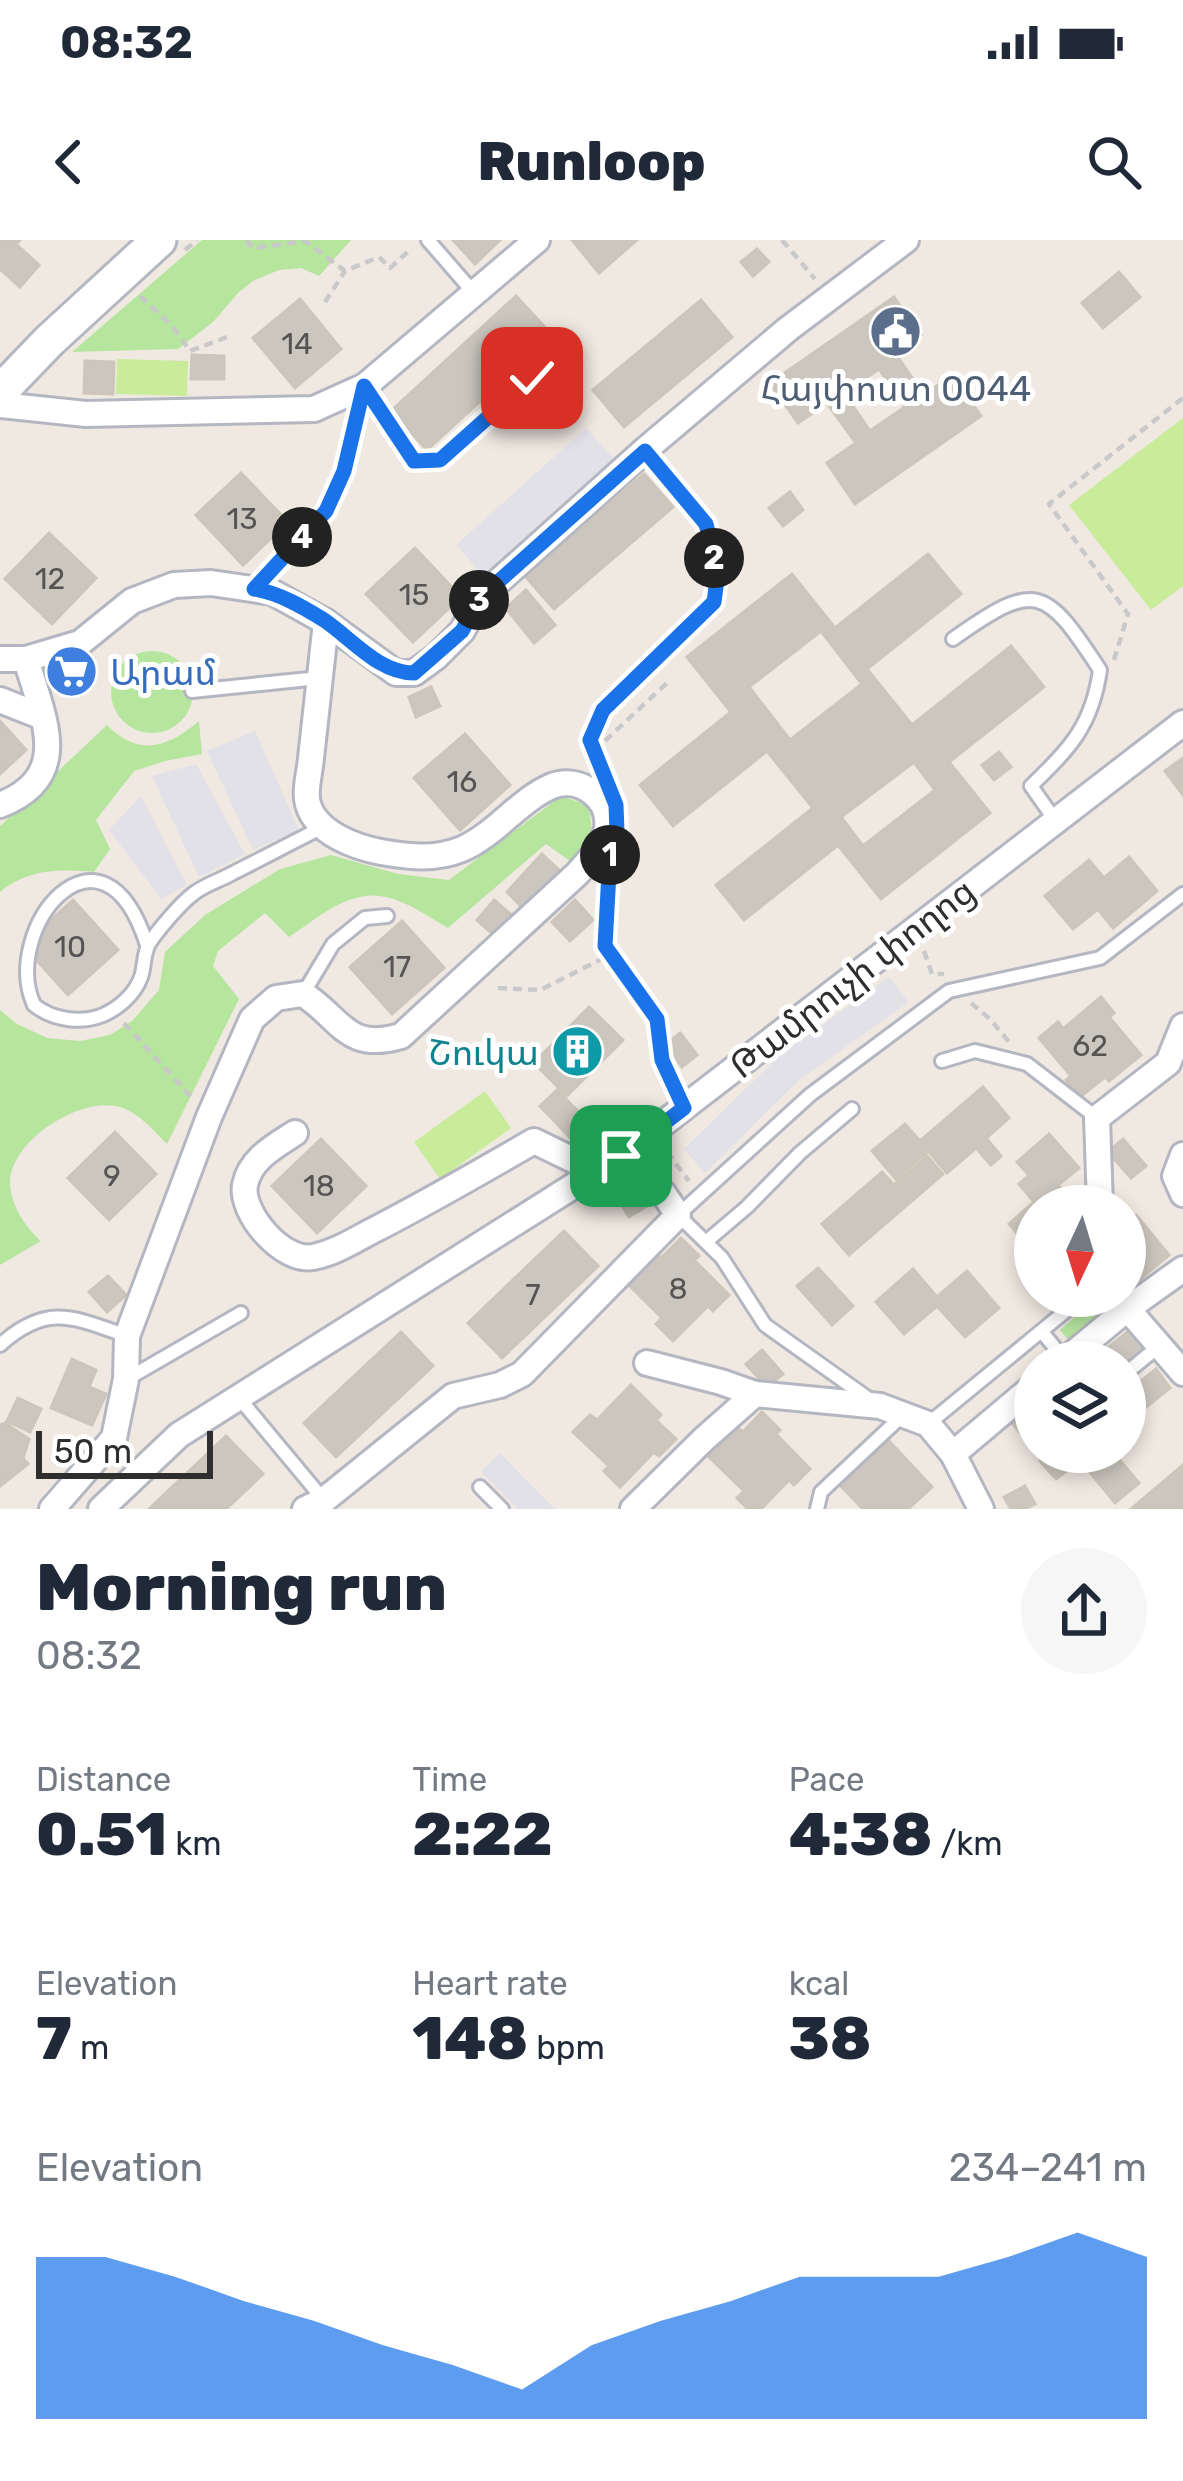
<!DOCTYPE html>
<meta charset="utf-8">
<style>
body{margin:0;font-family:Rubik,"Noto Sans Armenian",sans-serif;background:#f6f6f7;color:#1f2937;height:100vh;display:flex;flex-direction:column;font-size:45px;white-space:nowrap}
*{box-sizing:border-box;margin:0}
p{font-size:39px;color:#747a83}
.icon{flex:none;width:66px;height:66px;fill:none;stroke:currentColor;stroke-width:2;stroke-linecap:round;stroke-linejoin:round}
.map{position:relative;height:1269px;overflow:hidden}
.sheet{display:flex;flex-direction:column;background:#fff;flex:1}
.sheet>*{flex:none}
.needle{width:78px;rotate:184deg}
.tools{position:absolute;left:1014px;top:945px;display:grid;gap:24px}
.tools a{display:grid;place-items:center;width:132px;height:132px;border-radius:50%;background:#fff;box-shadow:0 6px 18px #0003;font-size:60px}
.scale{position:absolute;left:36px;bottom:30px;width:177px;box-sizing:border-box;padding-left:12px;border:6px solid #2e2e2e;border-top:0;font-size:33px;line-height:42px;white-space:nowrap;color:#2e2e2e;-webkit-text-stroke:9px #fff;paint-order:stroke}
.pin{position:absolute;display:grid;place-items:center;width:102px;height:102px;color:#fff;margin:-51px;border-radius:24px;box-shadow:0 6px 18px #0006}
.km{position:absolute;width:60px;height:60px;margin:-30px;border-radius:50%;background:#222;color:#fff;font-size:33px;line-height:60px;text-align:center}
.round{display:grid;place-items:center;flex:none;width:126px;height:126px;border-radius:63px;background:#f6f6f7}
.headline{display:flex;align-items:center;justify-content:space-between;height:204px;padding:0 36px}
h1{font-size:66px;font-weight:800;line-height:90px}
.metrics{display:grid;grid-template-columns:repeat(3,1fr);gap:18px;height:204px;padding:12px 36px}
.metrics div{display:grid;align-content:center}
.metrics b{font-size:60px;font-weight:800}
.metrics small{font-size:33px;font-weight:400}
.metrics p{font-size:33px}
.chart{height:336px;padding:24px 36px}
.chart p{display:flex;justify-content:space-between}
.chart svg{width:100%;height:216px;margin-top:12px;fill:#1a73e8;opacity:.7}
.status{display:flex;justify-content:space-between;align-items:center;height:84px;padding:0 60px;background:#fff;direction:ltr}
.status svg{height:33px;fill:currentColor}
header{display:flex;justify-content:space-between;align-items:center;height:156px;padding:0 36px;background:#fff;font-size:54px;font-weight:800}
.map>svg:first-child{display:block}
.industrial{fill:#e3e1e8}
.green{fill:#b6e59e}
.pitch{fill:#c9ec9a}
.building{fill:#cbc7bf;stroke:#cbc5ba;stroke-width:3;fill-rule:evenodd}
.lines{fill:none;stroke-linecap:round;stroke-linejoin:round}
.lane-casing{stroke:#b4b7c1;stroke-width:18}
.street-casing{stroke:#b4b7c1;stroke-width:30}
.secondary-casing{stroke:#b4b7c1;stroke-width:39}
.path{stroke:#c9c9c9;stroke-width:4.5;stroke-dasharray:9 6;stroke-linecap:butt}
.lane{stroke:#fff;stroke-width:12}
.street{stroke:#fff;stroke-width:24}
.secondary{stroke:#fff;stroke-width:33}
.route-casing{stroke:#fff;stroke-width:24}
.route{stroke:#1a73e8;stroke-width:15}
.labels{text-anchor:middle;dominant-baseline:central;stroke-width:10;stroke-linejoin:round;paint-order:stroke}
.number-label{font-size:30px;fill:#555452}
.service-label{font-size:36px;fill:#4e5e75;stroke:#fff}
.shop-label{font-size:36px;fill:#366cbe;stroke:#fff;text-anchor:start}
.street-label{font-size:36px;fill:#2e2e2e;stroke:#fff}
.culture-label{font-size:36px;fill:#0d838f;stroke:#fff;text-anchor:end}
</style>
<div class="status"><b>08:32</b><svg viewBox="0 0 49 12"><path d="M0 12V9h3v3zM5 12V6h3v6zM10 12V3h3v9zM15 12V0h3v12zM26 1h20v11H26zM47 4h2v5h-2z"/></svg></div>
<header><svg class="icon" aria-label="back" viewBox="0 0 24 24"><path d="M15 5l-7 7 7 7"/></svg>Runloop<svg class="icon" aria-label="search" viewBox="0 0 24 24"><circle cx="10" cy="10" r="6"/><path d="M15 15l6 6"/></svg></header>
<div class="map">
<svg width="1183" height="1269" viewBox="0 0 1183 1269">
<rect width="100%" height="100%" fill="#efe9e1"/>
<g class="industrial">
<path d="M586,188L618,223L486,339L456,305Z"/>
<path d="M255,491L299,590L253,610L207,511Z"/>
<path d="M196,524L245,614L199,637L152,536Z"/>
<path d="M141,556L187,645L161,659L109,590Z"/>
<path d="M889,737L909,762L798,841L705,933L684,909L779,816Z"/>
<path d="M500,1213L555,1269H518L481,1232Z"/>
</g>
<g class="green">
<path d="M202,0H351L319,36L301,28L279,30L253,41L239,52L213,82L178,109L72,112Z"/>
<circle cx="152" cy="452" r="41"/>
<path d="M199,481L202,514L165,521L134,531L96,580L110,609L94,632C59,629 28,629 0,652V586L107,485C138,517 168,508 199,481Z"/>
<path d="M561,556L588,565C594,594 594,602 570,621L546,604L448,688C429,677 408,662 386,657C350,648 316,679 289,697L265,673L218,711L213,726L239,759L167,904C154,891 141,875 123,868C84,853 9,900 10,944C11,965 25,987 41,1001L0,1025V770L17,784L47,798L80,801L110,795L132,781L159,750L165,712L205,675L280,629L331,615L398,634L449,640Z"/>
<path d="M1092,1062L1105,1077L1072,1104L1060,1090Z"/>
</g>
<g class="pitch">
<path d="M117,119L188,121L187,156L116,154Z"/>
<path d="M1183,178V346L1151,370L1069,265Z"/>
<path d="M485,851L511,888L440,939L414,902Z"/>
</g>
<g class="building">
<path d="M0,0H20L16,4L39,25L20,47L0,29Z"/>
<path d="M453,0H500L475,24Z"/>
<path d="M572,0H637L599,33Z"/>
<path d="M757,9L769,22L753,36L741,22Z"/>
<path d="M1119,32L1140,57L1103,88L1082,63Z"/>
<path d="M516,56L552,95L427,210L391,171Z"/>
<path d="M894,57L921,95L895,113L924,155L952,135L981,176L855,264L827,223L856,203L827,163L798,183L770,143ZM879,129L905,167L870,191L844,153Z"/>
<path d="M300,59L341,109L295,148L253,98Z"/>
<path d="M701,60L732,97L624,187L593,150Z"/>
<path d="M192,115L224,116V139H191Z"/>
<path d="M85,121L114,122L113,154L84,153Z"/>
<path d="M241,233L288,282L243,325L196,275Z"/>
<path d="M644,234L673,267L554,369L525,336Z"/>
<path d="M790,252L803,270L783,286L769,268Z"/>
<path d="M49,293L96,338L52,384L5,339Z"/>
<path d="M415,308L461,357L413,402L366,354Z"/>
<path d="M928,314L961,354L867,429L912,485L1011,406L1044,447L949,522L990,573L881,659L838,605L744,680L716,645L813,568L767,511L673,586L640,545L731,472L687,417L792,334L835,388ZM821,391L862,444L790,500L749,447ZM914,522L935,550L863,606L841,577Z"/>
<path d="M526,350L555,385L534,403L506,368Z"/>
<path d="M76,413L91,428L67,451L51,436Z"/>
<path d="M431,447L440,466L416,477L409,457Z"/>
<path d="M0,481L26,510L0,534Z"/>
<path d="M465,494L510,545L460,590L414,538Z"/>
<path d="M999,512L1011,527L994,540L982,525Z"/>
<path d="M1183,518V555L1165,531Z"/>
<path d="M542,614L560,631L524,669L507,652Z"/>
<path d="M1129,617L1157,651L1113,688L1098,669L1073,689L1045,656L1089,620L1104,638Z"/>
<path d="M73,660L118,710L68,755L23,705Z"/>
<path d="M494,660L516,679L498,699L477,680Z"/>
<path d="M575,660L593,680L570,701L552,682Z"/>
<path d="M402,681L444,728L392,774L350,727Z"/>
<path d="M1101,757L1114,773L1109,777L1141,815L1109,841L1105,837L1080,857L1066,840L1071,836L1039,798L1058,782L1063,789Z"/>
<path d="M589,767L623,800L567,856L534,823Z"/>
<path d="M680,793L697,815L682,827L665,805Z"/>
<path d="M983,847L1009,878L986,898L1001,916L991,925L976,908L947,933L928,911L896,939L872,911L905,884L920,901Z"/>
<path d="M557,850L604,898L587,915L540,866Z"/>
<path d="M115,892L156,934L109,980L68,938Z"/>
<path d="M1049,894L1079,928L1058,945L1075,964L1072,966H1035V1014L1009,984L1034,962L1019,944L1029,935L1017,922Z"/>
<path d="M321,899L366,946L317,993L272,946Z"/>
<path d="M1123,899L1146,926L1131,938L1108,912Z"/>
<path d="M927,916L943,934L849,1015L822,984L882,932L894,945Z"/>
<path d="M637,927L658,959L629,977L609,945Z"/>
<path d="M1136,975L1169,1015L1128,1049L1125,1045V1022L1138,1011L1125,996V984Z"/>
<path d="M564,991L598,1026L502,1118L468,1083Z"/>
<path d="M681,998L699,1016L694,1020L729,1055L713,1071L708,1066L673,1101L656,1084L662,1078L627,1043L657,1014L661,1018Z"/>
<path d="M818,1028L853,1066L832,1085L797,1046Z"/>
<path d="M913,1029L937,1057L967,1031L999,1068L965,1097L937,1066L904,1094L876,1062Z"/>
<path d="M108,1036L126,1055L107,1072L89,1052Z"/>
<path d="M1131,1089L1146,1107L1125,1124L1090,1122Z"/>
<path d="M401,1092L433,1126L336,1217L304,1183Z"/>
<path d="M762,1110L783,1134L767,1147L746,1124Z"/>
<path d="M72,1119L96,1130L89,1147L106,1154L92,1185L51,1168Z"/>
<path d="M1156,1129L1170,1148L1125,1184V1154Z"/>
<path d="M631,1145L661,1175L656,1180L676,1199L659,1216L654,1212L620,1247L604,1231L609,1226L573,1192L590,1175L597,1180Z"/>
<path d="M18,1158L41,1169L30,1192L7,1181Z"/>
<path d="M1035,1166V1196L1028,1202L1013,1184Z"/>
<path d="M762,1172L780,1190L776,1194L810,1229L794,1245L789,1240L761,1269H748L737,1258L744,1251L709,1217L738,1188L743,1192Z"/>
<path d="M5,1183L29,1199L23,1218L28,1224L0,1246V1185Z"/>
<path d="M226,1196L263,1234L226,1269H149Z"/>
<path d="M888,1200L932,1247L908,1269H863L840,1245Z"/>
<path d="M1051,1212H1091L1056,1239L1040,1221Z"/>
<path d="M1091,1212H1113L1139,1243L1115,1263L1080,1220Z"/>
<path d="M1183,1225V1269H1131Z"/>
<path d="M1025,1246L1035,1264L1024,1269H1011L1004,1257Z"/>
</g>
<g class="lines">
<defs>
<g id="lane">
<path d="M428,0L474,53"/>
<path d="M365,146L414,221L439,220L532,138"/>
<path d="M254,349L325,271L344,231L364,147"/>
<path d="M953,399C1036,340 1045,346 1100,430C1092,486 1070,508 1031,546L1055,580"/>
<path d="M192,451L319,438"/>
<path d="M147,705C102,564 0,689 34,765C53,780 81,784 103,775C119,768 135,754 141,737C145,726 143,712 150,702C159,689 180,664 193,654C204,645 221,640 233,633C263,618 293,602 323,587"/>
<path d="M303,754L333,704L365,678L387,676"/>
<path d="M942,821L975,811L1027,824L1097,878"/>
<path d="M707,1001L747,967L800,913L852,869"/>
<path d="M1042,1092L1065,1120"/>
<path d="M0,1105C47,1063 73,1077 127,1096"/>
<path d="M1125,1134L1159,1106"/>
<path d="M127,1139L241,1073"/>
<path d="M239,1158L323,1259"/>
<path d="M869,1159L765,1085L722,1018L678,975L810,855L949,751L1100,718L1183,654"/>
<path d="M928,1184L1084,1056"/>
<path d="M480,1247L502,1269"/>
<path d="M817,1269L821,1252L903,1175"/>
</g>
<g id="street">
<path d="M0,165L86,174L314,169L365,146L537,0"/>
<path d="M0,419H26L80,403L132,361L174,345L211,343L272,352L326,382L396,433H414L436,417L462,391L481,357L645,210L788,89L906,0"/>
<path d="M0,460L43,477"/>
<path d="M0,565C75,536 42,476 26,419"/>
<path d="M295,893C275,906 250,919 245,945C240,973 283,1023 313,1017C334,1013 353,1001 372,991C427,963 480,932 534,901L598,932"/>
<path d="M1183,915L1175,936L1183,954"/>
<path d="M1100,966L1097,878L1168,823L1183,786"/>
<path d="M1118,1058L1183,1133"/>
<path d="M1063,1122L1127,1069L1183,1029"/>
<path d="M647,1123L721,1142L755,1154L880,1166L928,1184L953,1214L981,1269"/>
<path d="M953,1214L1035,1145"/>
<path d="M52,1269L114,1198L126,1139L127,1096L209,877L252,779L276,758L303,754C342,779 346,812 401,796L577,634C589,620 604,606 607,588C611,558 579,535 552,546C519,560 495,595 462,609C435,620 410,617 381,612C355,607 316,593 308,564C304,551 310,532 311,518C316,473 321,427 326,382"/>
<path d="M101,1269L179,1195L621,916L1183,483"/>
<path d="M305,1269L324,1260L453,1156L500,1145L522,1134L678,975L663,953"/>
<path d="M633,1269L704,1199L755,1154"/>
</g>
<path id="secondary" d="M0,152L49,101L159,0"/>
</defs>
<use href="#lane" class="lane-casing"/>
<use href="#street" class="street-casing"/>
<use href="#secondary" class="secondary-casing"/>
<g class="path">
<path d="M246,0L253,8L305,1L345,31L379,17L390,28L412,8"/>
<path d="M782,0L815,39"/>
<path d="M185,10L197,0"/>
<path d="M140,56L173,87L190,111L230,96"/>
<path d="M325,62L345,31"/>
<path d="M1114,420L1128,374L1049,264L1183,158"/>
<path d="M594,511L667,443"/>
<path d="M605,533L590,499L603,470L714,362L718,331L706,284L658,226"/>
<path d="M609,631L606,706L657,779L663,820L675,847"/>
<path d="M924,711L932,734H944"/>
<path d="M498,748L540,750L612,714"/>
<path d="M971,763L990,779L1009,802"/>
<path d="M124,783L193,859"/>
<path d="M667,912L689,941"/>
</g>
<use href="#lane" class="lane"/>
<use href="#street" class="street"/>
<use href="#secondary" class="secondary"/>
</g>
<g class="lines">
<defs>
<path id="route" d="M532,138L440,220L414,221L364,146L344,231L326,271L254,349C279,353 303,367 324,380C352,399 379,433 414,433L462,391L481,357L645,211L706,284L718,332L714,362L603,470L590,500L616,565L617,592L610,614L605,706L657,779L662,820L684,868L621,916"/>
</defs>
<use href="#route" class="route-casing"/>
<use href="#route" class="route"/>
</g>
<defs>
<symbol id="civic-disc" viewBox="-11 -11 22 22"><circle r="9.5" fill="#5c6f8a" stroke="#fff"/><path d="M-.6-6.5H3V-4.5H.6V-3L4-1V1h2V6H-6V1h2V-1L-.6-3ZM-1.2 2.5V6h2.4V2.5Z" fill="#fff"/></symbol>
<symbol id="supermarket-disc" viewBox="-11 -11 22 22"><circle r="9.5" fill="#3f7fe0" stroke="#fff"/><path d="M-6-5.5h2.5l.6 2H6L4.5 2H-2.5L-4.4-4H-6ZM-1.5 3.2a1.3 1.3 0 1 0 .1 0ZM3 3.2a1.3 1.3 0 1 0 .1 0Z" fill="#fff"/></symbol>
<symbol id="building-disc" viewBox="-11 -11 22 22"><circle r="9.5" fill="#0f9aa8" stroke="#fff"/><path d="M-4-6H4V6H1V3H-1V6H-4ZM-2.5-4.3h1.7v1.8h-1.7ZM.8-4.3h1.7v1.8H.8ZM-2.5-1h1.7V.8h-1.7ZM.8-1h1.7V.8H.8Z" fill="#fff"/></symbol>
</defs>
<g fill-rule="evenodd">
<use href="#civic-disc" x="866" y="62" width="59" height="59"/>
<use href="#supermarket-disc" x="42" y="402" width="59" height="59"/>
<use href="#building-disc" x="548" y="782" width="59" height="59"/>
</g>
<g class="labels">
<g class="number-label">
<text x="297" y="104">14</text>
<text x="242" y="279">13</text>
<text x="50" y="339">12</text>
<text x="414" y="355">15</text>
<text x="462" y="542">16</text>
<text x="70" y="707">10</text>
<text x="397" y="727">17</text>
<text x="1090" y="806">62</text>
<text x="112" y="936">9</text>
<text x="319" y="946">18</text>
<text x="678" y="1049">8</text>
<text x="533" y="1055">7</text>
</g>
<g class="service-label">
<text x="896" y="148">Հայփոստ 0044</text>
</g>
<g class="shop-label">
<text x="110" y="432">Արամ</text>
</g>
<g class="street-label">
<text transform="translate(852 738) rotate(-38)">Թամրուչի փողոց</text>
</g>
<g class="culture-label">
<text x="539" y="812">Շուկա</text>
</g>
</g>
</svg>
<div class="tools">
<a><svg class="needle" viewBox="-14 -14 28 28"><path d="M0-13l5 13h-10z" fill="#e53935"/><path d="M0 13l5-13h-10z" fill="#747a83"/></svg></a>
<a><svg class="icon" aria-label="layers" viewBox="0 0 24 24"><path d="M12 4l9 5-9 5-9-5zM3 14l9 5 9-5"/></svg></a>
</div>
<div class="scale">50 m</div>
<div class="pin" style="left:621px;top:916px;background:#1e9e55"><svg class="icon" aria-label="arrive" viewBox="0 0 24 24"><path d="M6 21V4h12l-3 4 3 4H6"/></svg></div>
<div class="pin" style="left:532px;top:138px;background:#d93025"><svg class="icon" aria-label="check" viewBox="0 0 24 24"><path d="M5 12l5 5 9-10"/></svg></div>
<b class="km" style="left:610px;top:615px">1</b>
<b class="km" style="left:714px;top:318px">2</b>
<b class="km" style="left:479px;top:360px">3</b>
<b class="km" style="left:302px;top:297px">4</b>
</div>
<section class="sheet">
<div class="headline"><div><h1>Morning run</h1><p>08:32</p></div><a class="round"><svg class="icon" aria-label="share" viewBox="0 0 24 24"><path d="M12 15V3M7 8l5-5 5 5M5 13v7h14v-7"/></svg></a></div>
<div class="metrics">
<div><p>Distance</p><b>0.51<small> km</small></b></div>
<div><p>Time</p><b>2:22</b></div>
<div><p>Pace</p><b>4:38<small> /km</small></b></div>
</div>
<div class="metrics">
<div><p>Elevation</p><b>7<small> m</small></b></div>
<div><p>Heart rate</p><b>148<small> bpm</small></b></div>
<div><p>kcal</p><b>38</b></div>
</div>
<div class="chart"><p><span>Elevation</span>234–241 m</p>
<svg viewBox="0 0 160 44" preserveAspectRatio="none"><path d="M0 44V11L10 11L20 15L30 20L40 24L50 29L60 33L70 38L80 29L90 24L100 20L110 15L120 15L130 15L140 11L150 6L160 11V44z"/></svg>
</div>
</section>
